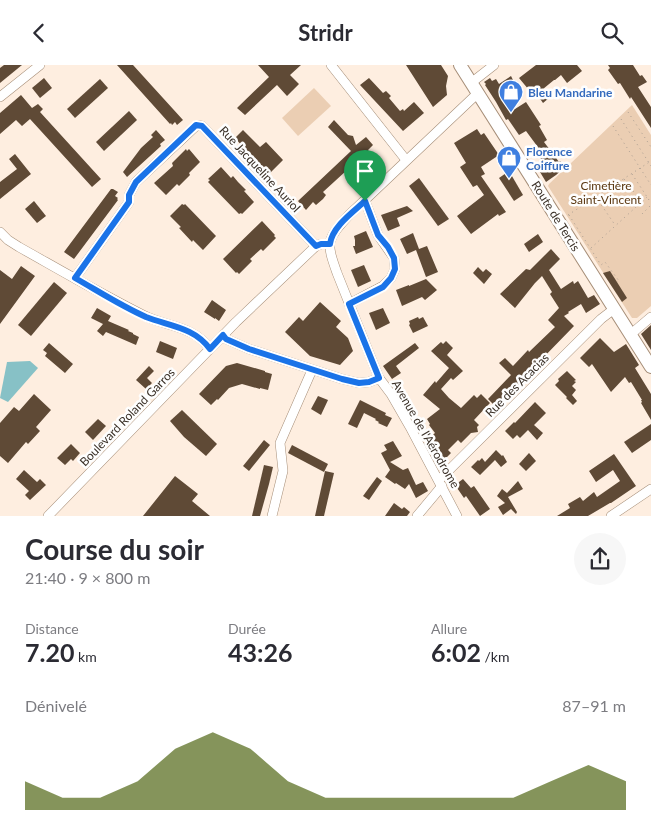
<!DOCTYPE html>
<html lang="fr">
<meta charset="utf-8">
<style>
body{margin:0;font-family:Lato,sans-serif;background:#f7f7f7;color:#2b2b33;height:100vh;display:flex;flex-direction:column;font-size:19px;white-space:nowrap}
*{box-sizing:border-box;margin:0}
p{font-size:16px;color:#7c7c81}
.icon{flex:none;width:28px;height:28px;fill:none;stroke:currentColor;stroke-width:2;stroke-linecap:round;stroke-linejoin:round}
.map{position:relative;height:451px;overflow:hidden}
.sheet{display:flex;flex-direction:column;background:#fff;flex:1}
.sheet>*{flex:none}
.pin{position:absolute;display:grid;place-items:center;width:42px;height:42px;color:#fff;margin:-51px -21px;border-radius:50% 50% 50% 0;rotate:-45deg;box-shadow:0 0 5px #0007}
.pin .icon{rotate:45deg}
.round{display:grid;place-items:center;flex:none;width:52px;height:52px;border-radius:26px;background:#f7f7f7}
.overview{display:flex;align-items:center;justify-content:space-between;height:85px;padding:0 25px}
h1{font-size:28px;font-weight:700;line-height:38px}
.figures{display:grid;grid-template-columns:repeat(3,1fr);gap:8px;height:85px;padding:5px 25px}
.figures div{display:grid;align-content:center}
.figures b{font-size:25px;font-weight:700}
.figures small{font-size:14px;font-weight:400}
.figures p{font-size:14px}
.chart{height:140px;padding:10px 25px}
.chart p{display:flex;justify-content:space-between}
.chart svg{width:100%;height:90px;margin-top:5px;fill:#526817;opacity:.7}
header{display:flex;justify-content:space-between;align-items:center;height:65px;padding:0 25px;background:#fff;font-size:22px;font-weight:700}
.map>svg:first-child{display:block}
.green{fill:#ebceb3}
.water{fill:#87c1c6}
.building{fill:#5f4a36}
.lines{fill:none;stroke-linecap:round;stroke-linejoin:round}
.street-casing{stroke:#a68e78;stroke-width:10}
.secondary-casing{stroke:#a68e78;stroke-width:14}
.path{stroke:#aa9d91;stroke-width:1;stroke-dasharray:1 4;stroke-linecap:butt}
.street{stroke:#fff;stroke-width:9}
.secondary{stroke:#fff;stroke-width:12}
.route-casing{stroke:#fff;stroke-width:10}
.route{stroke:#1a73e8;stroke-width:6}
.labels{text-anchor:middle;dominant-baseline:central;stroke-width:5;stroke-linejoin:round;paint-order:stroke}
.shop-label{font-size:12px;font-weight:bold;fill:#366cbe;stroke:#fefefe;text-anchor:start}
.street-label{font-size:12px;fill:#3a3027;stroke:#fefefe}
.park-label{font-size:12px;fill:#5a3710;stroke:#fefefe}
</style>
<header><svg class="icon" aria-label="back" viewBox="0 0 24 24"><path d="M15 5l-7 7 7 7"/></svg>Stridr<svg class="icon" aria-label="search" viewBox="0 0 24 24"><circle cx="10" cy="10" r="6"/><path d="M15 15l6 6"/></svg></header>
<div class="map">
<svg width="651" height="451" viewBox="0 0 651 451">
<rect width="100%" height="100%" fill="#feeee0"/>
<g class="green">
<path d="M314,23L331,41L298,71L282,53Z"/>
<path d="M632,40L651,70V241L637,253H632L548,121L549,119Z"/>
</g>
<path class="water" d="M30,296L38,303L8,337L0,333L7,297Z"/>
<g class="building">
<path d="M4,0H22L0,18V3Z"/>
<path d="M117,0H133L183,55L177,60L175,57L172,60L171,58L170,59Z"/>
<path d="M258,0H301L290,10L299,19L287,31L277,20L245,50L237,43L269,12Z"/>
<path d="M406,0H441L448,11L446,21L447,30L433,42Z"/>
<path d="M536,0H577L582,6L567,18L561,10L555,15H554L543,24L549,33L543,38L532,22L529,25L519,13Z"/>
<path d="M608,0H633L640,11L642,10L647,17L638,22L651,42V63L631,32L630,34L620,18L618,19L608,5L610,3Z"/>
<path d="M511,11L514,17L502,24L504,28L515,44L526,37L541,60L539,61L547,75L544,77L559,97L560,96L566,101L556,110L546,117L537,102L544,98L539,91L543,89L526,66L519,70L508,54L506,55L496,37L485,20L486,19L484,17L490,13L492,16L496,14L499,19Z"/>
<path d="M44,13L52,23L40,33L32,23Z"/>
<path d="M369,13L383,28L386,26L391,31L389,33L400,46L403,44L404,46L414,37L424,48L403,66L360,20Z"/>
<path d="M100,14L108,23L75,53L67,44Z"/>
<path d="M21,30L32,43L38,39L43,44L40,47L101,114L92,122L30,54L22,61L16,55L0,69V48Z"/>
<path d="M129,46L137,55L104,86L96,77Z"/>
<path d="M334,55L348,70L353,71L356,80L366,72L373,80L368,85L370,88L367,92L361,98L358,95L323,127L326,130L323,134L316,140L313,137L306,145L298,136L351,86L328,62Z"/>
<path d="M477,64L481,70L484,68L499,90L481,102L485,109L481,111L506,147L499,151L498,149L471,169L457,151L484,130L477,120L473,122L460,102L466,98L454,78Z"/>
<path d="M156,65L165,75L160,79L161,81L127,112L123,107L141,83L153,72L151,70Z"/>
<path d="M243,65L260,82L266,77L283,95L268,110L235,73Z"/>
<path d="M186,84L187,86L189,84L200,97L189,108L190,110L179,121L177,119L166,130L154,118L173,101L172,98Z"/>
<path d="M15,89L31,109L0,134V117L17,104L9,94Z"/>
<path d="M221,102L231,113L233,111L238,117L246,125L244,126L254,137L242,149L241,148L239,149L208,117L210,115L208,114Z"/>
<path d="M509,106L523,130L514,136L499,113Z"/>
<path d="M419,113L449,154L438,161L409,121Z"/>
<path d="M111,124H113L118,127L115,131L118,133L117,134L118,135L74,194L64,187Z"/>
<path d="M34,136L46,151L37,158L25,144Z"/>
<path d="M182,139L184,140L185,139L216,171L203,185L193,175L192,177L179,163L181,162L170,151Z"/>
<path d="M407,141L413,146L397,153L400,161L388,166L381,150Z"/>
<path d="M262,156L275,170L274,171L276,173L263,186L261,184L250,194L252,196L239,209L237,207L236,208L223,194Z"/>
<path d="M366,166L373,182L356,189L353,181H355V175L354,171Z"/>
<path d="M413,168L419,184L427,181L438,207L426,212L416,185L407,189L400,174Z"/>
<path d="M538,169L543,177L529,187L524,179Z"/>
<path d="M551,184L560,194L549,205L561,224L573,216L574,219L578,216L588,233L594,230L600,239L586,248L581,239L568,247L569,248L564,251L574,261L539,297L540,298L515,323L514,322L495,341L488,334L511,310L499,298L505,293L513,301L528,285L529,287L555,262L548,255L559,243L550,229L552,227L542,211L535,218L515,243L500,229L526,204L530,205Z"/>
<path d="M364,200L371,216L358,222L351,205Z"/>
<path d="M21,201L35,211L0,259V205L12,214Z"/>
<path d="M478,202L483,207L486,204L492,209L484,219L473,208Z"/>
<path d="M610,206L627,233L622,237L603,208Z"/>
<path d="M426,214L437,225L425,235L422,232L402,241L396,225L409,220V221Z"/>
<path d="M54,217L67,228L31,271L18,260Z"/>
<path d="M212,235L226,245L219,256L215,253V254L204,247Z"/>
<path d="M320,237L341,256L336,262L348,273L353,286L340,300L310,291L285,267L299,252L303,256Z"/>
<path d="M97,243L111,251L108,256L129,265L128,266L133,268V269L139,272L136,280L106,267L103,271L97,266L103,259L91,253Z"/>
<path d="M383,243L390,258L376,265L369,248Z"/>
<path d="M418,252L419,254L423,252L428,261L413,268L409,260L410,259L409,256Z"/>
<path d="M651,260V285L641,269Z"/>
<path d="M600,273L614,287L626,279L639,300L635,303L651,329V355L641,338L642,337L641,335H642L631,317L629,318L625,312L611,327L592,299L589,302L580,293Z"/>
<path d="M160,276L177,283L173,294L156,287Z"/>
<path d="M446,276L453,283L447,290L463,306L453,315L451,313L441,324L449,333L461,343L474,330L477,333L481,329L490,338L474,355L479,360L477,362L478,367L471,368L461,378L458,375L448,385L451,388L444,395L438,388L439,386L433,378L434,377L430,372L435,368L429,360L430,359L427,354L440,344L423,330L435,316L436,318L449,303L431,286L441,277L443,279Z"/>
<path d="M49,278L73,299L65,308L45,291L47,288L43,285Z"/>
<path d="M415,278L419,283L396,301L401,308L392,314L383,301Z"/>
<path d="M237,298L265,306V307L272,309L268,325L260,323V324L242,319L229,323L218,335L217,334L211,340L199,329L226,301Z"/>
<path d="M149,301L154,306L147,313L152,318L146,324L136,315Z"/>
<path d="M567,306L576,315L574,316L576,317L572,321L576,325L572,330L577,336L573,340L566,333L567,332L555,320L559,316L558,314Z"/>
<path d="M34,329L51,345L36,362L40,366L28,379L26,377L8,398L0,391V358L14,342L19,346Z"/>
<path d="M318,331L328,335L321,350L311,344Z"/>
<path d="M360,335L386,348L385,350L392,353L387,362L378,358L379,357L375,355L376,354L364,348L357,363L348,359Z"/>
<path d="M535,337L546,348L534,360L543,368L537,375L528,365L520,373L517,370L513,374L505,366L514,357L515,358Z"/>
<path d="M182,345L217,379L206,391L184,372L170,356Z"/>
<path d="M98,354L106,361L93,375L85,367Z"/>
<path d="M651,359V375L632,388L624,377Z"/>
<path d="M264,375L270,380L249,406L243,401Z"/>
<path d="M393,376L402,391L390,397L403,405L408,403L416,420L423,417L428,426L416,433L409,419L405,424L396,418L395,419L385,412L390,405L381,388L387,385L384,380Z"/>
<path d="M71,379L80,388L73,396L71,394L65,400L57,393Z"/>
<path d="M292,380L328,399L324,407L288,388Z"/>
<path d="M496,385L502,391L503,390L507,397L501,402L495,395L480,410L471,402L478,395L479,396L482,393L485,397Z"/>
<path d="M529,388L536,396L526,406L519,399Z"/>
<path d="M614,389L636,421L611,438H610L588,451H557L570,443L568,439L580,432L583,436L594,427L597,432L620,416L613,405L596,417L589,406Z"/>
<path d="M264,400L273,402L269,419L260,451H252Z"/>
<path d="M24,405L37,417L40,414L46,420L30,435L25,430L29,426L16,414Z"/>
<path d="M325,406L334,408L324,451H315Z"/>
<path d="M175,411L198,429L192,436L210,451H143Z"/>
<path d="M377,412L382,416L369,435L363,431Z"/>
<path d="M463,414L471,423L474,421L490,444L480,451L466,431L464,433L455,420Z"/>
<path d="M518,416L523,424L508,432L517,447L516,449L511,444L503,450L498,442L505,438L497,431L502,424L507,428Z"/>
<path d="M394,438L402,444L404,442L410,447L407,451H385Z"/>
</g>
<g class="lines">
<defs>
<g id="street">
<path d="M331,0L406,95"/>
<path d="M471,18L494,0"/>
<path d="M0,32L40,0"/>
<path d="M0,167L8,175L19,182C60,205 101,229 143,250C166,262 193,260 210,284"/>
<path d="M75,213L129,137V130L136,117L197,60L202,61L316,181"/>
<path d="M349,239L383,221L391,213L395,204L394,193L378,170L365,136"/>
<path d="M631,269L651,252"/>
<path d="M223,270L226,274L249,284L342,314L359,318L369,317L379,313"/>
<path d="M439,415L601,254L614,244"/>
<path d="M48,451L236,257L316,181L321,179H329"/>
<path d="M272,451L283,406L280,378L312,305"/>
<path d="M417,451L442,421"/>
<path d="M457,451L410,362L391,329L379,313L337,208C326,177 326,175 349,150L478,28"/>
<path d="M611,451L651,424"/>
</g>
<path id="secondary" d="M460,0L651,302"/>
</defs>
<use href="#street" class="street-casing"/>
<use href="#secondary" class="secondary-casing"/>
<g class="path">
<path d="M628,47L651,82"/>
<path d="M621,54L651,101"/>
<path d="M613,61L651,120"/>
<path d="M632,109L651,138"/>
<path d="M624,114L641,137"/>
<path d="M596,132L615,160"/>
<path d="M642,149L651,140"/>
<path d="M568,150L651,96"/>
<path d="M569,150L601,200L605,197L619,216L617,217"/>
<path d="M591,183L647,132"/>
</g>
<use href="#street" class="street"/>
<use href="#secondary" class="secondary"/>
</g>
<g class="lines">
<defs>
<path id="route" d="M196,60L202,61L316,181L321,179H330C332,162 353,147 365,136L378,170L388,182L394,193L395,204L391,213L383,222L349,239L379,313L369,317L359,318L342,314L249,284L226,274L223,270L210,284C194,262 169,261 146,252C121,241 98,226 75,213L129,137V130L136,117Z"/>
</defs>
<use href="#route" class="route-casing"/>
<use href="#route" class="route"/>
</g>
<defs>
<symbol id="shop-pin" viewBox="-11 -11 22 30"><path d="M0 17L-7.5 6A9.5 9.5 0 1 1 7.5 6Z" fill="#3f7fe0" stroke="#fefefe"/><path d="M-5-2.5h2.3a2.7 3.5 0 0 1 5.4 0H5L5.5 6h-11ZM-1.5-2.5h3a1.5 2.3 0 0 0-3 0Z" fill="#fff"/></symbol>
</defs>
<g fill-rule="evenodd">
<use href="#shop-pin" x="497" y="13" width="28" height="38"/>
<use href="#shop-pin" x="495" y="79" width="28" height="38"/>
</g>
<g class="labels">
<g class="shop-label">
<text x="528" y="27">Bleu Mandarine</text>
<text x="526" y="86">Florence<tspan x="526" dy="14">Coiffure</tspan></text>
</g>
<g class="street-label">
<text transform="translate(260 104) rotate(47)">Rue Jacqueline Auriol</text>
<text transform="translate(556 151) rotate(58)">Route de Tercis</text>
<text transform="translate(517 320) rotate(-45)">Rue des Acacias</text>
<text transform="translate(127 352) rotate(-46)">Boulevard Roland Garros</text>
<text transform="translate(426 369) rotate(60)">Avenue de l'Aérodrome</text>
</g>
<g class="park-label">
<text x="606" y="120">Cimetière<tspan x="606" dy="14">Saint-Vincent</tspan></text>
</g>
</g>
</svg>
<div class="pin" style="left:365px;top:136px;background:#1e9e55"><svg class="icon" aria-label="arrive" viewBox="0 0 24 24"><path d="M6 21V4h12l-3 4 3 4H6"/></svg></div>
</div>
<section class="sheet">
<div class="overview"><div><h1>Course du soir</h1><p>21:40 · 9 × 800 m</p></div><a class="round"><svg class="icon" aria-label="share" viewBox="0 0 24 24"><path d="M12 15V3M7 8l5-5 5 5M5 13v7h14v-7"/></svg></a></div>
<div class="figures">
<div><p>Distance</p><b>7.20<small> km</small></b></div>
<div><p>Durée</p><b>43:26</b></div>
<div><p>Allure</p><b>6:02<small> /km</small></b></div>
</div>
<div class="chart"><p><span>Dénivelé</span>87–91 m</p>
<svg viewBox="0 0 160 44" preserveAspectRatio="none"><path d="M0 44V30L10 38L20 38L30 30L40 14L50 6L60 14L70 30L80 38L90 38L100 38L110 38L120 38L130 38L140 30L150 22L160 30V44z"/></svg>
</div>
</section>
